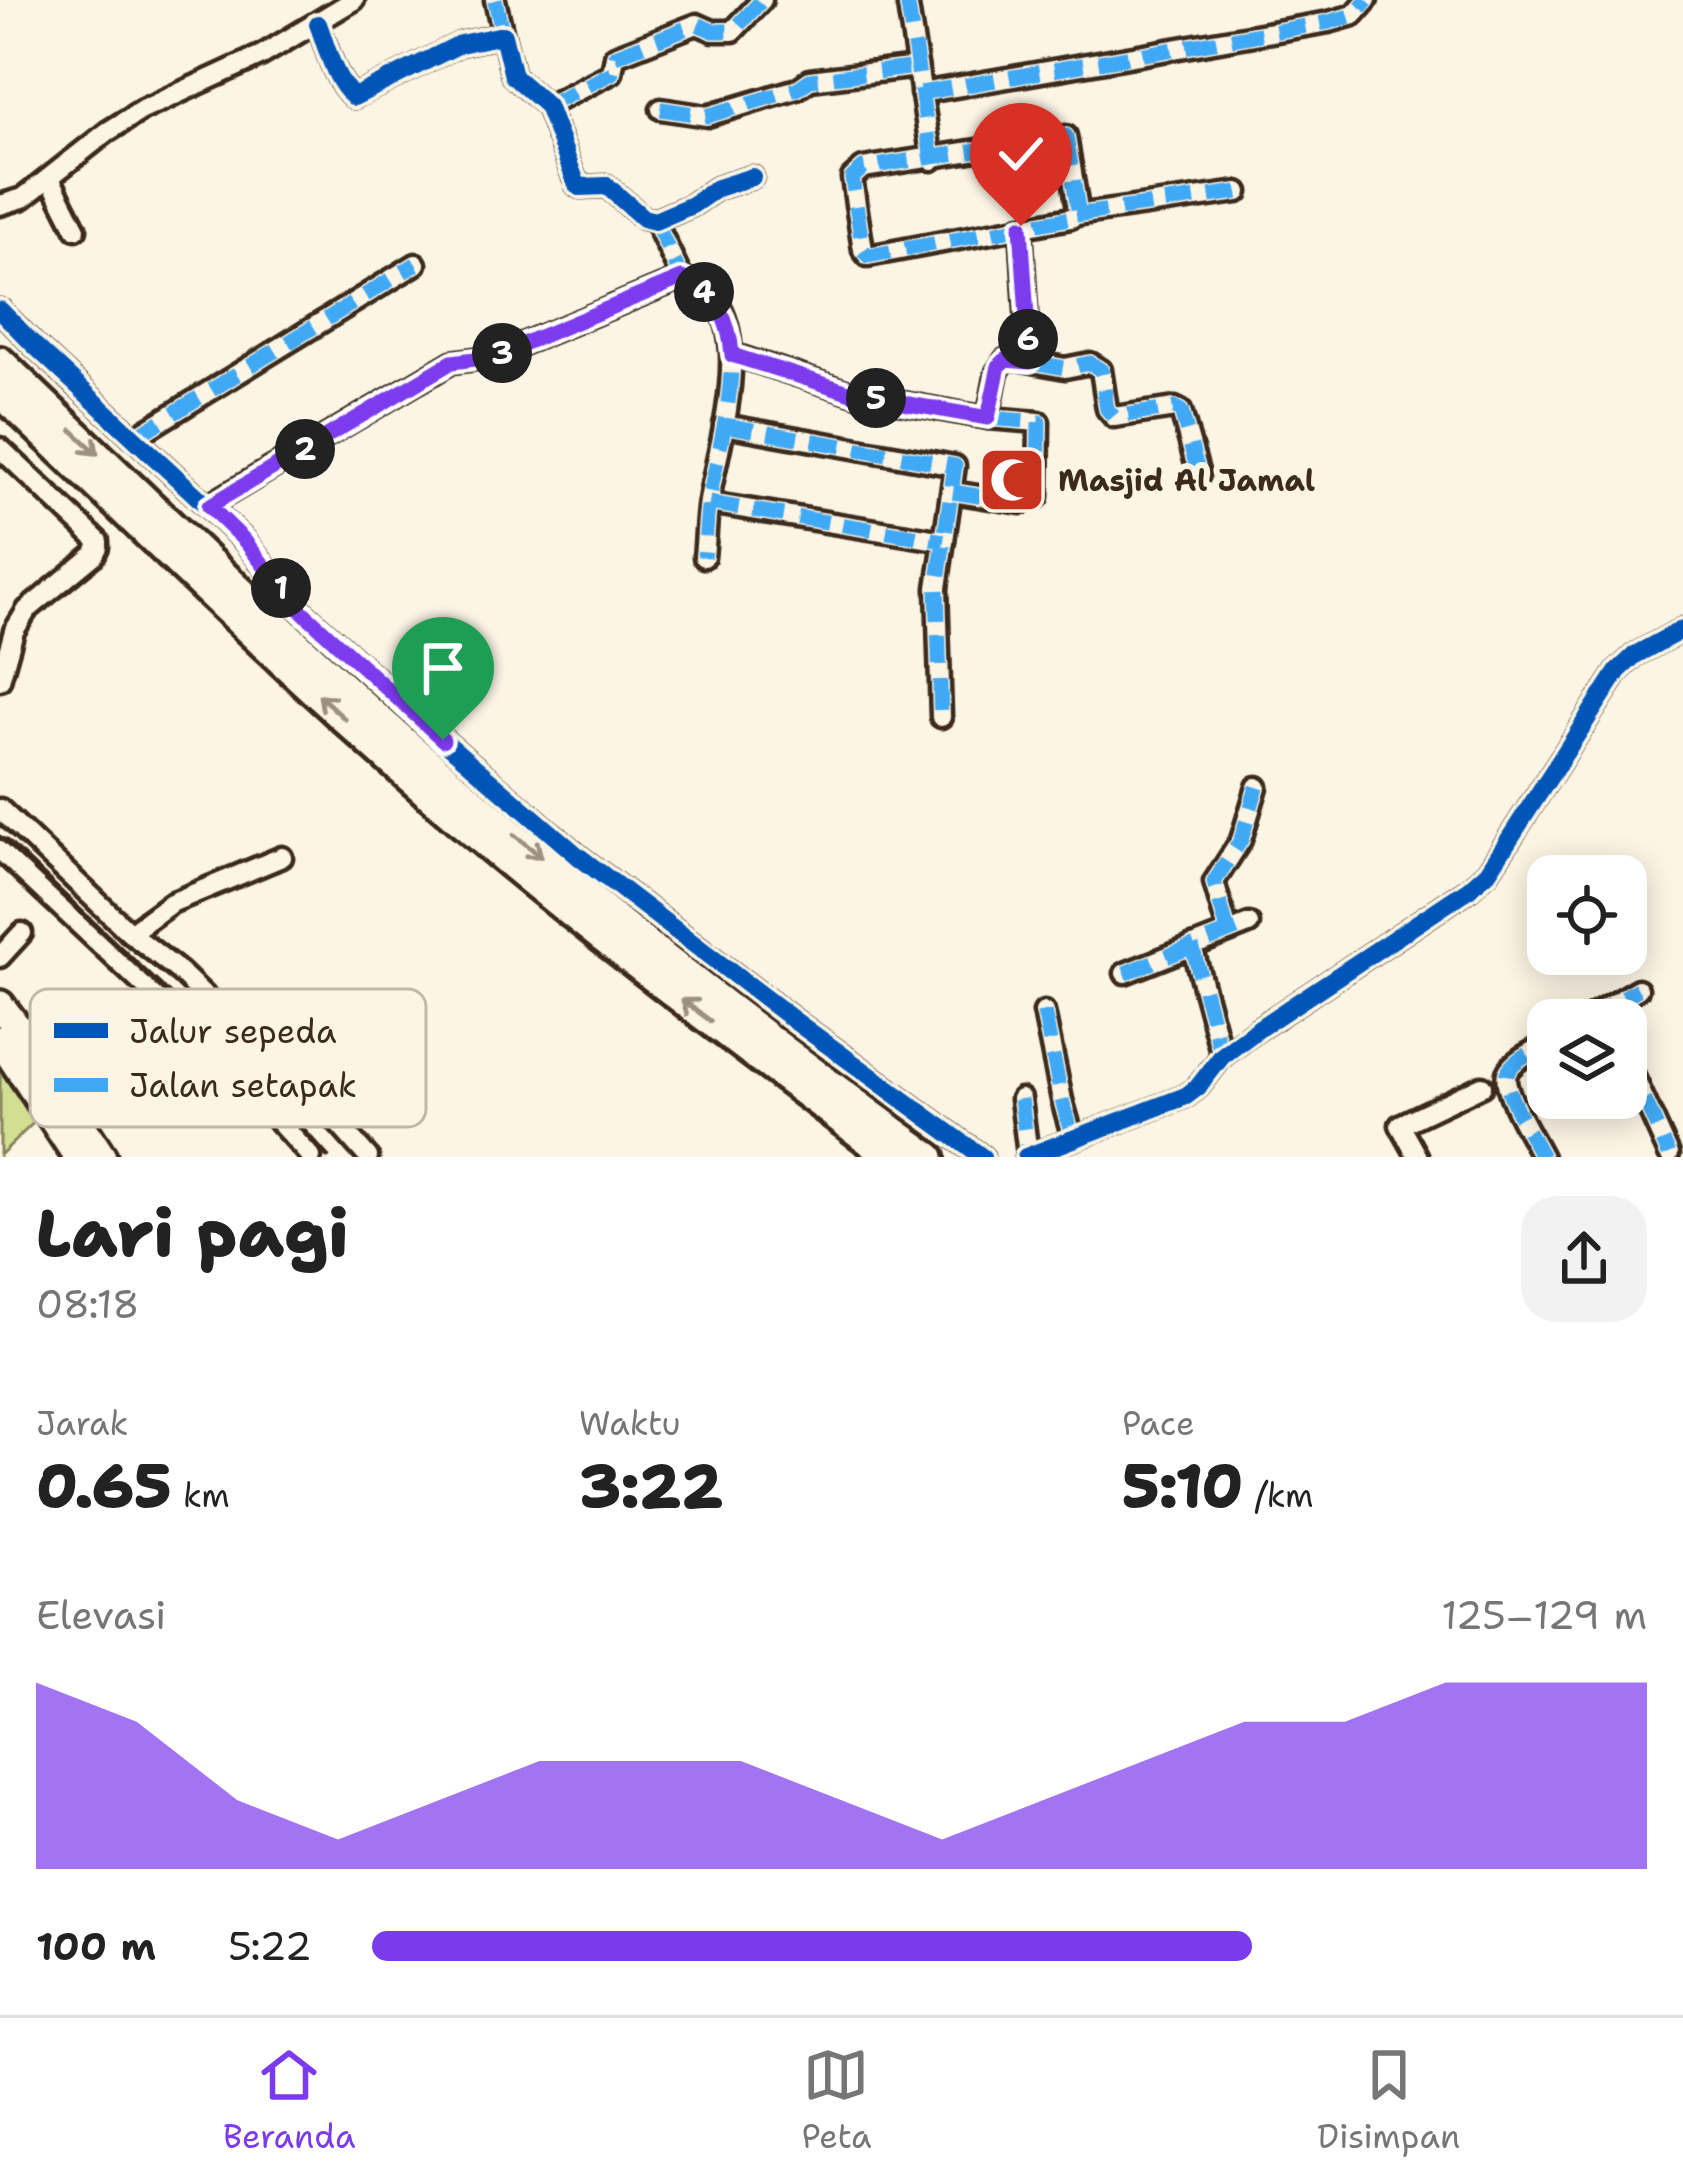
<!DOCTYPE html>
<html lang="id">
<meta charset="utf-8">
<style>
body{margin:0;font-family:"Shantell Sans",sans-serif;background:#f2f2f2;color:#222;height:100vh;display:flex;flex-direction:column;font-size:45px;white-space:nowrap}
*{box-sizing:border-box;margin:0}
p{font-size:39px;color:#767676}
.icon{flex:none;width:66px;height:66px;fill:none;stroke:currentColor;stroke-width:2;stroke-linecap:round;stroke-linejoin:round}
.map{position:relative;height:1157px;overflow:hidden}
.details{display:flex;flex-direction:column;background:#fff;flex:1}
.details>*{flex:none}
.buttons{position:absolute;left:1527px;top:855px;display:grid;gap:24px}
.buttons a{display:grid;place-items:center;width:120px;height:120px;border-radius:24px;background:#fff;box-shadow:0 6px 30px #0003;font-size:60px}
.pin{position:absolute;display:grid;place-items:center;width:102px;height:102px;color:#fff;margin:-123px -51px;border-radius:50% 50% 50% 0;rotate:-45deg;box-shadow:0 0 12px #0007}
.pin .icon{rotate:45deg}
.km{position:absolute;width:60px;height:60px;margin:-30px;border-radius:50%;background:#222;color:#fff;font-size:33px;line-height:60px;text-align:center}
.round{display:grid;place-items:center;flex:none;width:126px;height:126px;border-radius:36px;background:#f2f2f2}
.overview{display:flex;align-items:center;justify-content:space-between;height:204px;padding:0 36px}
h1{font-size:66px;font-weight:800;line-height:90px}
.metrics{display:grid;grid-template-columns:repeat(3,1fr);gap:18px;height:204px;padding:12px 36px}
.metrics div{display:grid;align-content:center}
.metrics b{font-size:60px;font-weight:800}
.metrics small{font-size:33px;font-weight:400}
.metrics p{font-size:33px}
.chart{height:336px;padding:24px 36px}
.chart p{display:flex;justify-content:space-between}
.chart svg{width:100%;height:216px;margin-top:12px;fill:#7c3aed;opacity:.7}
ul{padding:0 36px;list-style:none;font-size:39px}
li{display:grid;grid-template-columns:192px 144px 1fr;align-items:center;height:90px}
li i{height:30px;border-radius:15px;background:#7c3aed}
.dock{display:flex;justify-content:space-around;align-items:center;height:168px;border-top:3px solid #e0e0e0;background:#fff;font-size:33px;color:#767676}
.dock a{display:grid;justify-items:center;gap:6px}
.dock .current{color:#7c3aed}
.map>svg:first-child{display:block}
.green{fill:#d2df92;stroke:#868458;stroke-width:3}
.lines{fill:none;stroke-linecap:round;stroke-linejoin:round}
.minor-casing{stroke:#3b2a1e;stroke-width:27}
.highway-casing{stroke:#3b2a1e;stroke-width:36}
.minor{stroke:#fcf5e5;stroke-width:18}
.highway{stroke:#fcf5e5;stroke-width:27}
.rail{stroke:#3b2a1e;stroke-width:4.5}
.quiet{stroke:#3fa9f5;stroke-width:15;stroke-dasharray:30 15;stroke-linecap:butt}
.cycleway-casing{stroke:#fcf5e5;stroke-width:26}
.cycleway{stroke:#0057b8;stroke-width:18}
.oneway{stroke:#9c9082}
.route-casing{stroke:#fff;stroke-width:24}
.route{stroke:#7c3aed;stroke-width:15}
.labels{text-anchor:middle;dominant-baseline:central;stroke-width:12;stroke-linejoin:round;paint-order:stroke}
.poi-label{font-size:30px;font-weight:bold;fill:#3b2a1e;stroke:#fcf5e5;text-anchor:start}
.key{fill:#fcf5e5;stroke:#c2b8a9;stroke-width:3}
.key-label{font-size:33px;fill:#3b2a1e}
</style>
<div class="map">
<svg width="1683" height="1157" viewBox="0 0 1683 1157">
<rect width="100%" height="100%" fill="#fcf5e5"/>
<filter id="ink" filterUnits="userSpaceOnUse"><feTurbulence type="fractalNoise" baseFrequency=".00833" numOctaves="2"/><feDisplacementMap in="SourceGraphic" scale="24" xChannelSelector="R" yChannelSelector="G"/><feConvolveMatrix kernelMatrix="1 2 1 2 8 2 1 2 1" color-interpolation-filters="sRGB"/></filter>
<g filter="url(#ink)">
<path class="green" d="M0,1047L50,1107L0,1155Z"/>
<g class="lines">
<defs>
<g id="minor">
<path d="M495,0L503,35"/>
<path d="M907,0L932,160"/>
<path d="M318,24C327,47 334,81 354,97L460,44L503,35L513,76L547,106L577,185L580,187L607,186L643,218L655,221L692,205L717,188L752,177"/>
<path d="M921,93L1329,22L1354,15L1367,0"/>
<path d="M547,106L612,73L615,56L697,24L713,31H733L762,0"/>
<path d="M661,109L707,116L797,89L810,80L917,67"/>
<path d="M1066,136L1078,209L1076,215L1071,218L868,256L863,250L852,178L863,168Z"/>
<path d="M50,178L76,229"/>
<path d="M0,205L23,198L107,132L142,110L262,55L354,0"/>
<path d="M1076,215L1238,192"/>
<path d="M655,221L682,278C767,302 718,442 709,501C706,519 706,539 704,557"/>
<path d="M1021,226L1029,361"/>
<path d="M0,310L35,346L245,541L292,602L443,740L578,856L795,1021L982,1157"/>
<path d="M732,354L858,395L988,418L1039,422L1038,497L1021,503L953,492"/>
<path d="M988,418L997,372L1005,360L1017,359L1065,368L1090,363L1101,370L1107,409L1114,417L1175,408L1181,411L1199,475"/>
<path d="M724,425L955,466L937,588L941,717"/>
<path d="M135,437L416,264"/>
<path d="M0,448L98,541V547L94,555L27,610L14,631L0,680"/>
<path d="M709,503L944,541"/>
<path d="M209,505L452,362L491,357L682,278"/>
<path d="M0,809L130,933L180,972L210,1001L283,1061L368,1157"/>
<path d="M0,850L218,1055L311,1157"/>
<path d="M1228,931L1214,882L1241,840L1257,787"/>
<path d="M130,933L171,903L282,857"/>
<path d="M1192,946L1222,1056"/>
<path d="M0,957L22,933"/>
<path d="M1125,973L1249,924"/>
<path d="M1044,1012L1062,1100L1073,1138"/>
<path d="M1585,1020L1638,989"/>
<path d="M1626,1059L1669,1154"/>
<path d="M283,1061L413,1006"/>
<path d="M1021,1099L1028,1155"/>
<path d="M1026,1157L1186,1096L1198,1087L1222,1056L1258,1029L1469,889L1488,872L1618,671L1635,655L1683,629"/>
<path d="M1418,1157L1400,1125L1482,1086"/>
<path d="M1542,1157C1534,1141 1501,1089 1507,1073C1513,1059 1536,1050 1548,1043"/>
</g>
<g id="highway">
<path d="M0,361C123,478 244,597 369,710C547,870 737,1018 930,1157"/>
<path d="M0,393C150,535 296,681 452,815C593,936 742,1045 890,1157"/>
<path d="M0,1005L19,1030L102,1157"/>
<path d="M0,1040L78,1157"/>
</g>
</defs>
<use href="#minor" class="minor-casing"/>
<use href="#highway" class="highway-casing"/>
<use href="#minor" class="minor"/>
<use href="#highway" class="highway"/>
<path class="rail" d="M0,837L253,1074L328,1157"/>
<g class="quiet">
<path d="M495,0L503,35"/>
<path d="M907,0L932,160"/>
<path d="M921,93L1329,22L1354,15L1367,0"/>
<path d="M547,106L612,73L615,56L697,24L713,31H733L762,0"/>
<path d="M661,109L707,116L797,89L810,80L917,67"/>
<path d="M1066,136L1078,209L1076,215L1071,218L868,256L863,250L852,178L863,168Z"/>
<path d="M1076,215L1238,192"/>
<path d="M655,221L682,278C767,302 718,442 709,501C706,519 706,539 704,557"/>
<path d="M1021,226L1029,361"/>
<path d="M732,354L858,395L988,418L1039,422L1038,497L1021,503L953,492"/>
<path d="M988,418L997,372L1005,360L1017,359L1065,368L1090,363L1101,370L1107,409L1114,417L1175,408L1181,411L1199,475"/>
<path d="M724,425L955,466L937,588L941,717"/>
<path d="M135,437L416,264"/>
<path d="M709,503L944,541"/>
<path d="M209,505L452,362L491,357L682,278"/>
<path d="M1228,931L1214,882L1241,840L1257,787"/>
<path d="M1192,946L1222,1056"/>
<path d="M1125,973L1249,924"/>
<path d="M1044,1012L1062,1100L1073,1138"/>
<path d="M1585,1020L1638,989"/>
<path d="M1626,1059L1669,1154"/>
<path d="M283,1061L413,1006"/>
<path d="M1021,1099L1028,1155"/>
<path d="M1542,1157C1534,1141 1501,1089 1507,1073C1513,1059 1536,1050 1548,1043"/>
</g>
<defs>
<g id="cycleway">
<path d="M318,24C327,47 334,81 354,97L460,44L503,35L513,76L547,106L577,185L580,187L607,186L643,218L655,221L692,205L717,188L752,177"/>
<path d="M0,310L35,346L245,541L292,602L443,740L578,856L795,1021L982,1157"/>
<path d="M1026,1157L1186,1096L1198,1087L1222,1056L1258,1029L1469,889L1488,872L1618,671L1635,655L1683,629"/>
</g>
</defs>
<use href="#cycleway" class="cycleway-casing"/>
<use href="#cycleway" class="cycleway"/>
</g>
<defs><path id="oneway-shaft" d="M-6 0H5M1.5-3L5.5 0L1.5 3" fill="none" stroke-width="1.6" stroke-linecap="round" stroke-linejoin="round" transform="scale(3)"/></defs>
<g class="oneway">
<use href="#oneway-shaft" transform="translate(85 442) rotate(43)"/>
<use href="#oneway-shaft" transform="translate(332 707) rotate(-137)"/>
<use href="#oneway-shaft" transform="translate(528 846) rotate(39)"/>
<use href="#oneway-shaft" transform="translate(696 1010) rotate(-143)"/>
</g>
</g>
<g class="lines" filter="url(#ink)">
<defs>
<path id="route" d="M443,740L292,602L245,541L209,506L452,362L491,357L682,278C716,290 730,322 732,355L858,395L988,418L999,366L1005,360L1030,362L1021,226"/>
</defs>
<use href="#route" class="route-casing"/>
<use href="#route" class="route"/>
</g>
<defs>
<symbol id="mosque-square" viewBox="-11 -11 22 22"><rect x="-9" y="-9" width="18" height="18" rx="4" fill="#c8321e" stroke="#fcf5e5"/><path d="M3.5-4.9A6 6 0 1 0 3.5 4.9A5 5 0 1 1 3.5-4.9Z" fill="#fff"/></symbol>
</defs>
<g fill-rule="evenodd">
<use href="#mosque-square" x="974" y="442" width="76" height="76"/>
</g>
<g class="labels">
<g class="poi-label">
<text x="1058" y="480">Masjid Al Jamal</text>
</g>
</g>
<rect x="30" y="989" width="396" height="138" rx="18" class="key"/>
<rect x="54" y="1023" width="54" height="15" fill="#0057b8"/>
<rect x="54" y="1078" width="54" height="14" fill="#3fa9f5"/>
<g class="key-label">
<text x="129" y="1043">Jalur sepeda</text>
<text x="129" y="1097">Jalan setapak</text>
</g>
</svg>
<div class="buttons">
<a><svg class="icon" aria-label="locate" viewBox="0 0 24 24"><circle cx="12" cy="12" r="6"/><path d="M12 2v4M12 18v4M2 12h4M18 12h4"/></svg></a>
<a><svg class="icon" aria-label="layers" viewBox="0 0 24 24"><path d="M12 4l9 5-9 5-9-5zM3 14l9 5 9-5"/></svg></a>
</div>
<div class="pin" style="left:443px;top:740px;background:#1e9e55"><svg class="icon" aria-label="arrive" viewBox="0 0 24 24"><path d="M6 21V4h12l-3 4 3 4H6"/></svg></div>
<div class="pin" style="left:1021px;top:226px;background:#d93025"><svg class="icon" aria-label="check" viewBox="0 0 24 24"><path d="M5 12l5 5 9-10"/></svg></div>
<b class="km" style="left:281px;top:588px">1</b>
<b class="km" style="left:305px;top:449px">2</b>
<b class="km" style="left:502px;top:353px">3</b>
<b class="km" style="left:704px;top:292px">4</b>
<b class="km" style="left:876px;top:398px">5</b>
<b class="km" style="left:1028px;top:339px">6</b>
</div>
<section class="details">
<div class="overview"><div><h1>Lari pagi</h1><p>08:18</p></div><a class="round"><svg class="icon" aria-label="share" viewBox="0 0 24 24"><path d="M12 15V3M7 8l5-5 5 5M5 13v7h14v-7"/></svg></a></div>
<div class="metrics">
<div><p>Jarak</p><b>0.65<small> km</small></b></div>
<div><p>Waktu</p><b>3:22</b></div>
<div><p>Pace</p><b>5:10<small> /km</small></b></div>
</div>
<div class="chart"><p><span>Elevasi</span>125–129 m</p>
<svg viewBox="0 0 160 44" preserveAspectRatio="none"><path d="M0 44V6L10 14L20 30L30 38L40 30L50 22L60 22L70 22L80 30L90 38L100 30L110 22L120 14L130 14L140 6L150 6L160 6V44z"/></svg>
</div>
<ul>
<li><b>100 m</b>5:22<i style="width:69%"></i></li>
</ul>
</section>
<nav class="dock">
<a class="current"><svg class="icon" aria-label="home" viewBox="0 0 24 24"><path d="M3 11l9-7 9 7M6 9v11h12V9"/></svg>Beranda</a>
<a><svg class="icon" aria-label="map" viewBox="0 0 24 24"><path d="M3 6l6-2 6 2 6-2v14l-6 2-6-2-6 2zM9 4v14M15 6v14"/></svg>Peta</a>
<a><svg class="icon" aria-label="saved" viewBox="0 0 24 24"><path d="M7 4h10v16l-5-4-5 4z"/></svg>Disimpan</a>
</nav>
